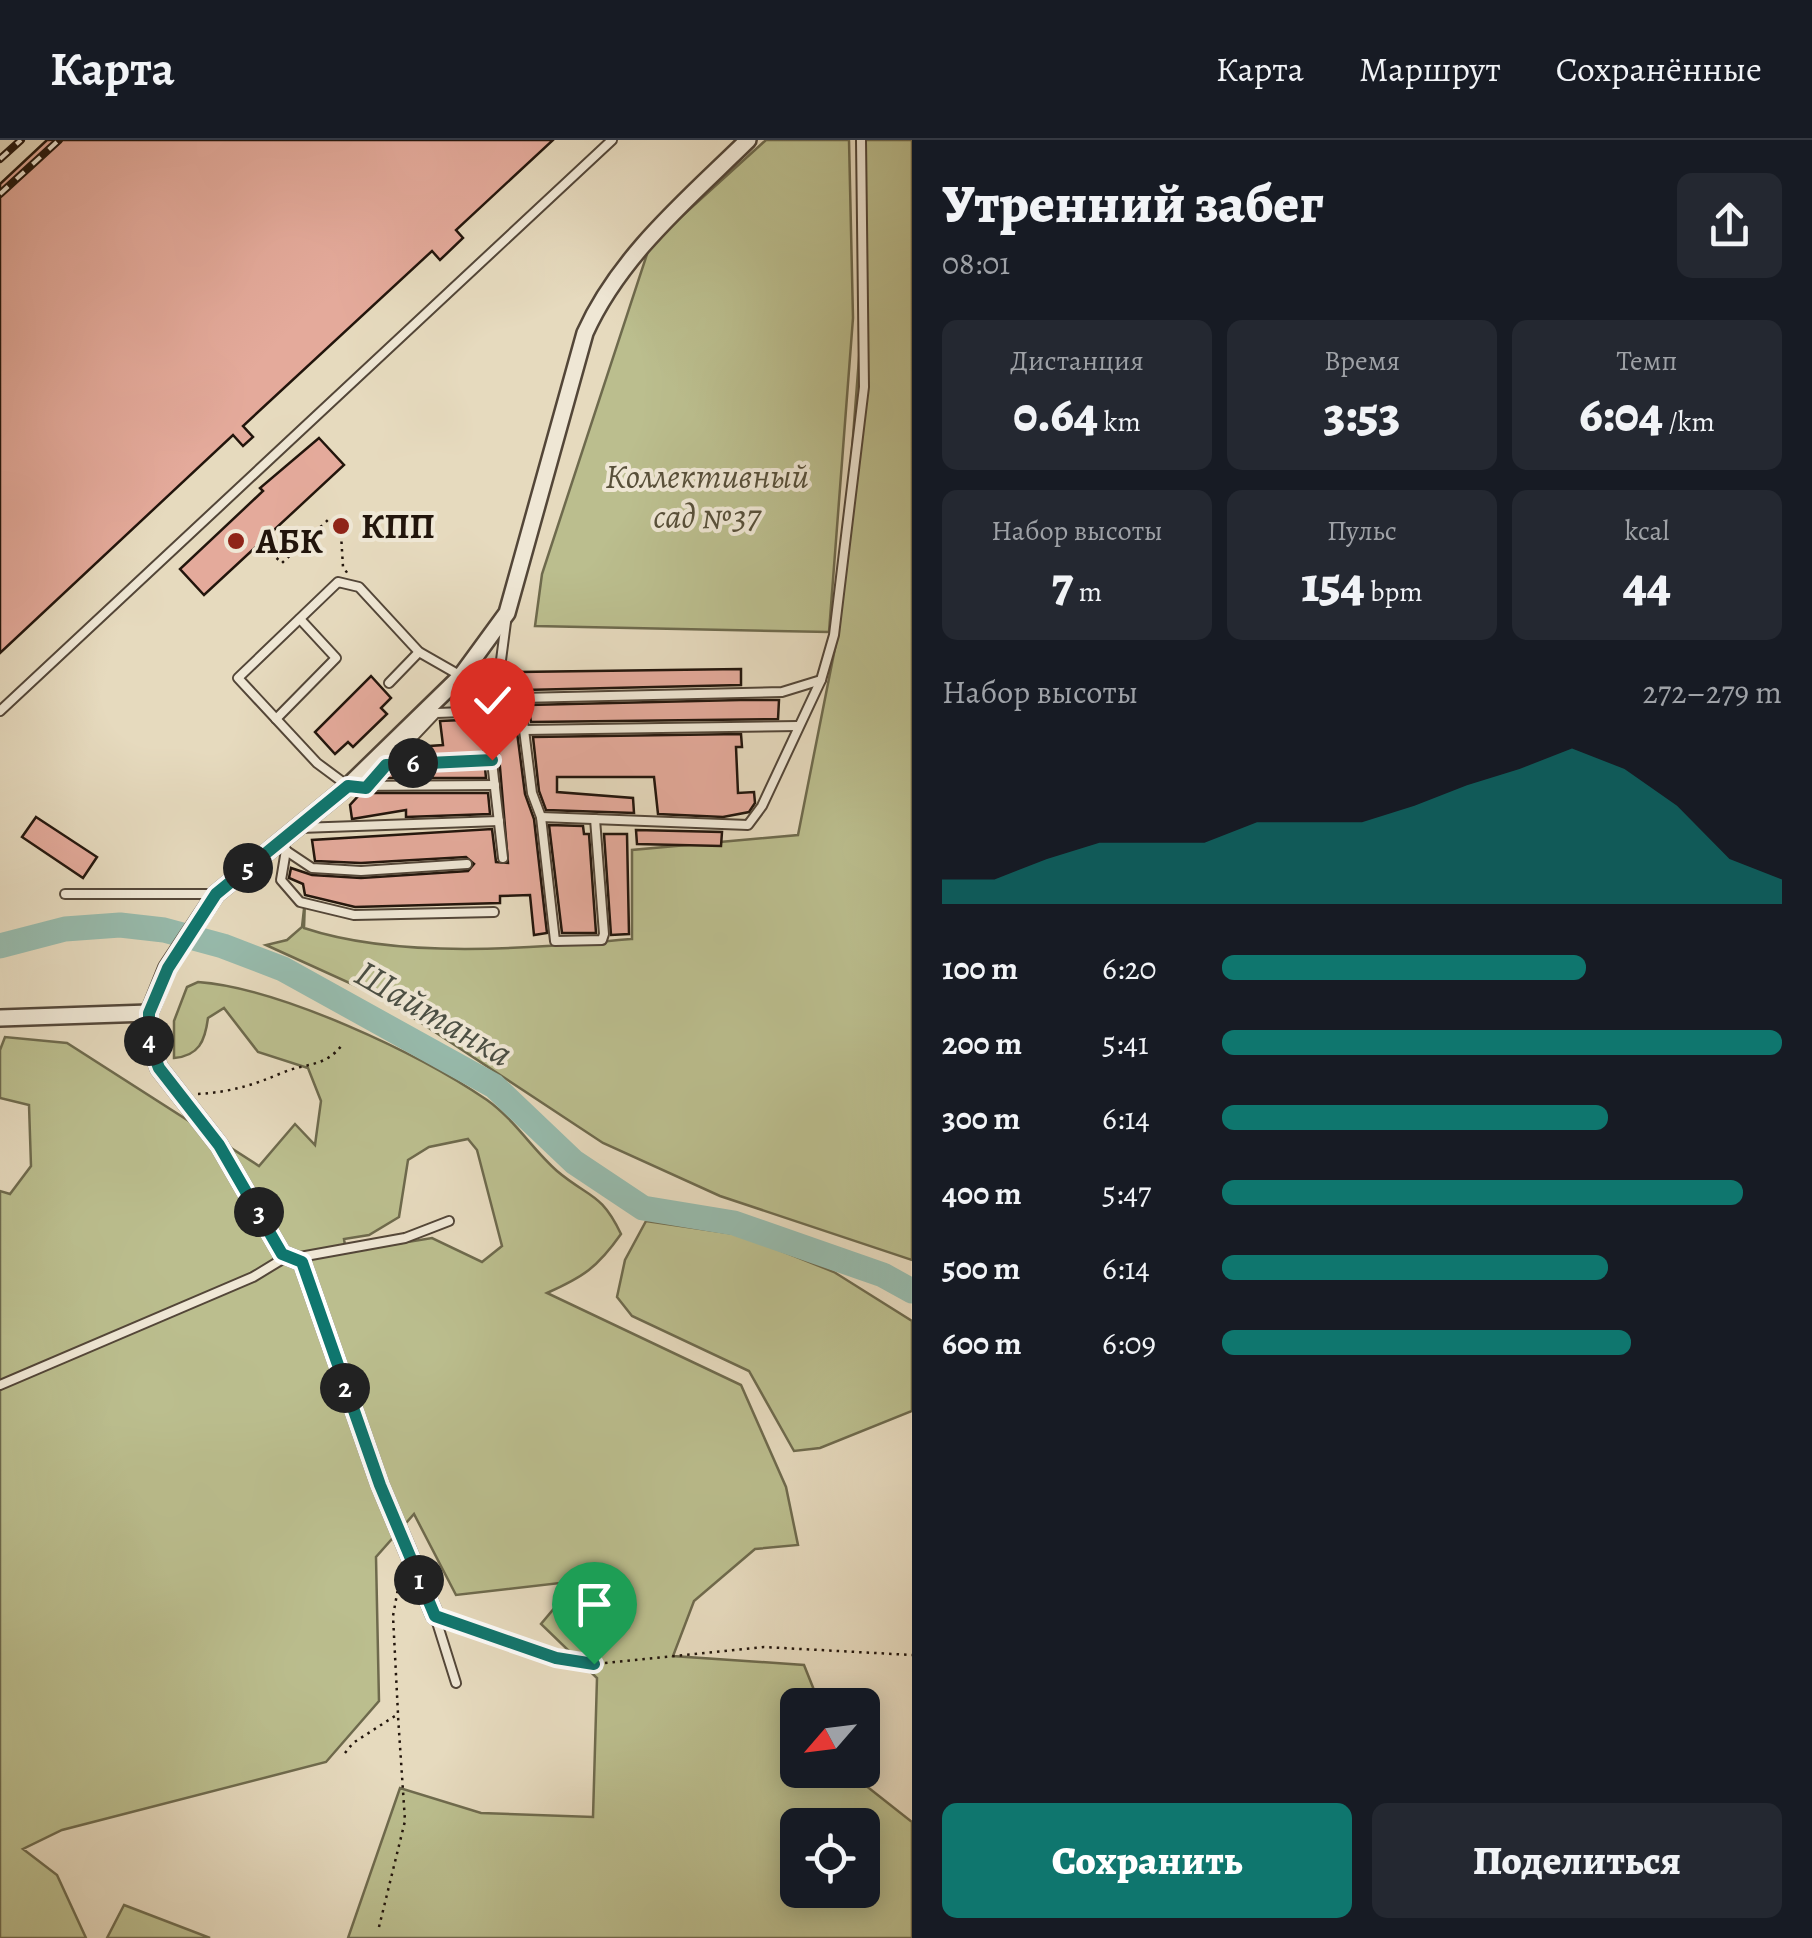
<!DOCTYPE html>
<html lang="ru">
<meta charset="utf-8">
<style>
body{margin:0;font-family:Alegreya,serif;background:#242831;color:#f1f3f6;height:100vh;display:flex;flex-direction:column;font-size:38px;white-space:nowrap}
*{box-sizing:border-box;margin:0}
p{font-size:32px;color:#9ea1a6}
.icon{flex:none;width:55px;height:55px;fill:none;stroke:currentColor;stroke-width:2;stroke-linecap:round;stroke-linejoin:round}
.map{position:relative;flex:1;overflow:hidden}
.details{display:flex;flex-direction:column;background:#171b24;width:900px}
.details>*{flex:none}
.needle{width:65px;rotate:242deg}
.tools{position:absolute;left:780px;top:1548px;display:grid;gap:20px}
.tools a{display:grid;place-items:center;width:100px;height:100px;border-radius:15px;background:#171b24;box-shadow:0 5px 25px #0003;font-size:50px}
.pin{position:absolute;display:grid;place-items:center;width:85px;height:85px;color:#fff;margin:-102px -42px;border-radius:50% 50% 50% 0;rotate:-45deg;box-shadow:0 0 10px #0007}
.pin .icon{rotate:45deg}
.km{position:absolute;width:50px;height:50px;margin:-25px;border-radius:50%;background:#222;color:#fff;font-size:28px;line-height:50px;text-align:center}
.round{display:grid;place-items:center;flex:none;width:105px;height:105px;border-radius:15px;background:#242831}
.head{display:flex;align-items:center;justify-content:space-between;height:170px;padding:0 30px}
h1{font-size:55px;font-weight:800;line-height:75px}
.stats{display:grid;grid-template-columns:repeat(3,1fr);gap:15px;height:170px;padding:10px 30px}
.stats div{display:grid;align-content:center;border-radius:15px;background:#242831;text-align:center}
.stats b{font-size:50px;font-weight:800}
.stats small{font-size:28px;font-weight:400}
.stats p{font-size:28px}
.chart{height:280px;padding:20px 30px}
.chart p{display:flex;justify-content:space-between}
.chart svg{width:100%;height:180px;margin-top:10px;fill:#0f766e;opacity:.7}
.cta{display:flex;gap:20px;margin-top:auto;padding:20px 30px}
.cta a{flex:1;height:115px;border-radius:15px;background:#0f766e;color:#fff;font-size:40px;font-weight:800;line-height:115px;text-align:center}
.cta a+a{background:#242831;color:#f1f3f6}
ul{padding:0 30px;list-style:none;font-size:32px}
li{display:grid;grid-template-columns:160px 120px 1fr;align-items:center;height:75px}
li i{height:25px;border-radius:12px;background:#0f766e}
header{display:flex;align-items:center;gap:60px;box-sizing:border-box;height:140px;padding:0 50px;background:#171b24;border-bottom:2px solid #363941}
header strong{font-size:48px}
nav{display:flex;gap:55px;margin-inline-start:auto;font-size:35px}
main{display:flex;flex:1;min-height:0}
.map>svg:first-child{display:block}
.green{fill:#bbbe8e;stroke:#6e6a4d;stroke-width:2.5;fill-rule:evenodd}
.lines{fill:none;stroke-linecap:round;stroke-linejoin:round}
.river{stroke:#97bbad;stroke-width:25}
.building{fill:#e4aa9b;stroke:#22150c;stroke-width:2.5}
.service-casing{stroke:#534638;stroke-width:12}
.minor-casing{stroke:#534638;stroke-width:20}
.path{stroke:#22150c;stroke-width:2.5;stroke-dasharray:2.5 5;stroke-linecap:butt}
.service{stroke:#efe7d5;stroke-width:8}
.minor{stroke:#efe7d5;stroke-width:15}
.rail-casing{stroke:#22150c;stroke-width:8}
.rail{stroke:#efe7d5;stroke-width:4;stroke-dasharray:11;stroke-linecap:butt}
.route-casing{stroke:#fff;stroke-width:20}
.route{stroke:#0f766e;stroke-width:12}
.poi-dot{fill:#8f2418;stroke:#efe7d5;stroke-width:4}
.labels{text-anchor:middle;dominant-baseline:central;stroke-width:8;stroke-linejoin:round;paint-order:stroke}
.park-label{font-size:35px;font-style:italic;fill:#58503a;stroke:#efe7d5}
.poi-label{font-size:35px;font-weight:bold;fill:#22150c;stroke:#efe7d5;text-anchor:start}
.water-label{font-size:38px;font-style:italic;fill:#4b4f44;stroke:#efe7d5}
</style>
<header>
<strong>Карта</strong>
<nav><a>Карта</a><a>Маршрут</a><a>Сохранённые</a></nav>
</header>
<main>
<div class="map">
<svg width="912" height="1798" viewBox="0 0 912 1798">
<rect width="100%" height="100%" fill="#e6dabe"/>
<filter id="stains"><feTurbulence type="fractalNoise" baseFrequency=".002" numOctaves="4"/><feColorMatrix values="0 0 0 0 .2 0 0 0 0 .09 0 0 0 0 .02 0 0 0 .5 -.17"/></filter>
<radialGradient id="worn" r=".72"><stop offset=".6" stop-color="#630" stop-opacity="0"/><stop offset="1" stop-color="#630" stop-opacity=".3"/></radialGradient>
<g class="green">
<path d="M766,0H849L853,178L829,492L535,486L542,434L650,105Z"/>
<path d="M865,0H912V1120L720,1056L603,1003L385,859L266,805L287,800L302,787L305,760L304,788C400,820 532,808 632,799V710L798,695L838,493L862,179Z"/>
<path d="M198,842C280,848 418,913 487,960C515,980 532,1009 557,1031C589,1058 601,1052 621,1094C597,1128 583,1137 547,1153L741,1245L786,1347L798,1405L755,1409L694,1461L673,1516L804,1525L820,1565H798V1630H846L912,1682V1798H348L400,1648L481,1673L593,1677L597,1538L541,1484L577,1441L456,1455L414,1374L376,1417L379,1561L326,1622L62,1690L23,1709L57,1735L86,1798H0V1051L10,1054L31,1026L29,965L0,958V910L5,897L67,903L259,1026L295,984L315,1005L321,961L308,928L258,912L224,868L208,878C205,901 199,916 174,918V881L187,847ZM468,999L477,1010L502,1106L482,1122L432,1098L346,1112L344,1099L369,1095L399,1077L408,1020L429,1007ZM798,1685H862V1750H798Z"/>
<path d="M646,1081L742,1095L834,1132L912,1181V1271L820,1308L794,1311L749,1231L632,1176L617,1157L625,1120Z"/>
<path d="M124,1765L210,1798H107Z"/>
</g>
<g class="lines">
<path class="river" d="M0,806L65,789L120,785L164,790L223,806L283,829L494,946L574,1022L643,1068L734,1083L883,1135L912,1151"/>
</g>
<g class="building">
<path d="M47,0H553L456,90L463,98L440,120L432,111L243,286L253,297L243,306L233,295L0,513V44Z"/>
<path d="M319,298L344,325L204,455L180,429L263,351L260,348Z"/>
<path d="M741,529V545L524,550L518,532Z"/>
<path d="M371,536L391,558L381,568L387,574L353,607L348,602L335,614L315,592Z"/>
<path d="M504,558L513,561L525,654L534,679L547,793L534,795L530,755L500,756V763L355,767L305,755L303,744L289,738L291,728L312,735L361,738L468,731L474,724L466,717L361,723L315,721L312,700L492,689L496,722L508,723L498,604Z"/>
<path d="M740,560H779L778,579L531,582L528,565Z"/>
<path d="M486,579L483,613L405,617L415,607L443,605L440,581Z"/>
<path d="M741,594L742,607H736L738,653L754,652L755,663L749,672L723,677L658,674L654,637H557V652L633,658L634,673L546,670L539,651L533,597Z"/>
<path d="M485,628L486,638H385L390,632Z"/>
<path d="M361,653H488L490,674L406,677V670L352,679L350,665Z"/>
<path d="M36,677L97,717L83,738L22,697Z"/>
<path d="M549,685L583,686L584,694H589L596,793H562Z"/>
<path d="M636,690L722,692L721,706L637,704Z"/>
<path d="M604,694H627L629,794L611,795Z"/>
</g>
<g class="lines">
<defs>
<g id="service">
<path d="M498,528L520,558L532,653L541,677L555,801L602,800L604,794L595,679"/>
<path d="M461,536L419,512L359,447L338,442L238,538L317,623L348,646L495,645"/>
<path d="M389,543L419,512"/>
<path d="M520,558L782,552L821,540L834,495L864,247L861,0"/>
<path d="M0,571L612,0"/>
<path d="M276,579L336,518L300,479"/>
<path d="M524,590L798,586"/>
<path d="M386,625L492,620"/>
<path d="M366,647L436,573L493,571"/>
<path d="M541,677L748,685L762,666L821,540"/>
<path d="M300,688L499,681"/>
<path d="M285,710L312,728L361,731L467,724"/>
<path d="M286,710L281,740L300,762L354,775L494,772"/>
<path d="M503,718L490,604L506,482"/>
<path d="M65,754H216"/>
<path d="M300,1117L405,1098L449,1081"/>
<path d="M0,1245L253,1137L286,1117"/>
<path d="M435,1476L456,1543"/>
</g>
<g id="minor">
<path d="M0,878L149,873"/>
<path d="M435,1476L380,1345L302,1122L282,1114L219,1005L159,928L149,902V873L167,828L216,754L348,646L461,536L507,473L585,193C620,115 688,59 748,0"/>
</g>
</defs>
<use href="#service" class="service-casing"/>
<use href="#minor" class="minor-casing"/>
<g class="path">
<path d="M341,394L343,427L348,434"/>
<path d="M271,413L282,423L329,379L333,384"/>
<path d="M198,954C231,952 254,945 284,932C307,923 325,927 342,905"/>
<path d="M447,1480L556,1518L594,1524L764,1507L912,1515"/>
<path d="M345,1613L353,1603L398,1574L393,1476L401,1432"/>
<path d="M379,1787L405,1681L398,1576"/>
</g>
<use href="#service" class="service"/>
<use href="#minor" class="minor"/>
<defs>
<g id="rail">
<path d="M0,19L21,0"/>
<path d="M0,54L59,0"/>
</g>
</defs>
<use href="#rail" class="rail-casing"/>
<use href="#rail" class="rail"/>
</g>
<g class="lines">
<defs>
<path id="route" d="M492,620L386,625L366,648L348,646L216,754L168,828L149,873V902L159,928L219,1005L282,1114L302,1122L380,1345L435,1476L556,1518L594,1524"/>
</defs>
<use href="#route" class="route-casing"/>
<use href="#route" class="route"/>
</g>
<g class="poi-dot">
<circle cx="341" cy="386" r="10"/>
<circle cx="236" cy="401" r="10"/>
</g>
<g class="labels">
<g class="park-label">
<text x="707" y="336">Коллективный<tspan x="707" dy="40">сад №37</tspan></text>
</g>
<g class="poi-label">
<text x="361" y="386">КПП</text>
<text x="256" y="401">АБК</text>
</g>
<g class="water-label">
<text transform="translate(434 873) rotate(30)">Шайтанка</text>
</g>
</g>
<rect width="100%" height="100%" filter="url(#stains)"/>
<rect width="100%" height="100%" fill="url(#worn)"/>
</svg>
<div class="tools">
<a><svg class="needle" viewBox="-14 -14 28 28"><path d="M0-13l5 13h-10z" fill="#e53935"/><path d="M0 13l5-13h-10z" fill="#9ea1a6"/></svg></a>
<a><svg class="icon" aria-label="locate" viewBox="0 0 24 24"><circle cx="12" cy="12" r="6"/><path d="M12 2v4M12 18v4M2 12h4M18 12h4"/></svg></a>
</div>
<div class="pin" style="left:594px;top:1524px;background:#1e9e55"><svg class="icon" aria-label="arrive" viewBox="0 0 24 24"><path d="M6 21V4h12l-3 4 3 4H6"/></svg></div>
<div class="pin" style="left:492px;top:620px;background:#d93025"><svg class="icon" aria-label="check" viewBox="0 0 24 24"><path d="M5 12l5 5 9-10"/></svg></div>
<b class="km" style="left:419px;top:1440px">1</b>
<b class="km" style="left:345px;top:1248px">2</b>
<b class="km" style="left:259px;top:1072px">3</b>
<b class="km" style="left:149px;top:901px">4</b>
<b class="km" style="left:248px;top:728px">5</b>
<b class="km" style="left:413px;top:623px">6</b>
</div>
<section class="details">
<div class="head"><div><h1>Утренний забег</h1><p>08:01</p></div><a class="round"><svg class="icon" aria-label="share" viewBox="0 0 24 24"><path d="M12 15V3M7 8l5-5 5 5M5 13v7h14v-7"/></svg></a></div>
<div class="stats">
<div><p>Дистанция</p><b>0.64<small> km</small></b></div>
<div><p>Время</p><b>3:53</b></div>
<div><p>Темп</p><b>6:04<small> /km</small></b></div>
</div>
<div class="stats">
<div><p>Набор высоты</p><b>7<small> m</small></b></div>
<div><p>Пульс</p><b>154<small> bpm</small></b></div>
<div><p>kcal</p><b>44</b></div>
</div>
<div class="chart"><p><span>Набор высоты</span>272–279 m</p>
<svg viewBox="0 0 160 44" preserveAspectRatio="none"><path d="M0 44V38L10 38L20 33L30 29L40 29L50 29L60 24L70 24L80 24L90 20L100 15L110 11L120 6L130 11L140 20L150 33L160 38V44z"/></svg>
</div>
<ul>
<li><b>100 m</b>6:20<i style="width:65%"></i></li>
<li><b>200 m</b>5:41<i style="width:100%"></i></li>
<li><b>300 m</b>6:14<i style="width:69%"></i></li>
<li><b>400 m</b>5:47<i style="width:93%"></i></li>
<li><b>500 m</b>6:14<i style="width:69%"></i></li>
<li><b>600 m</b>6:09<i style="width:73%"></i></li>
</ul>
<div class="cta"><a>Сохранить</a><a>Поделиться</a></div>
</section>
</main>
